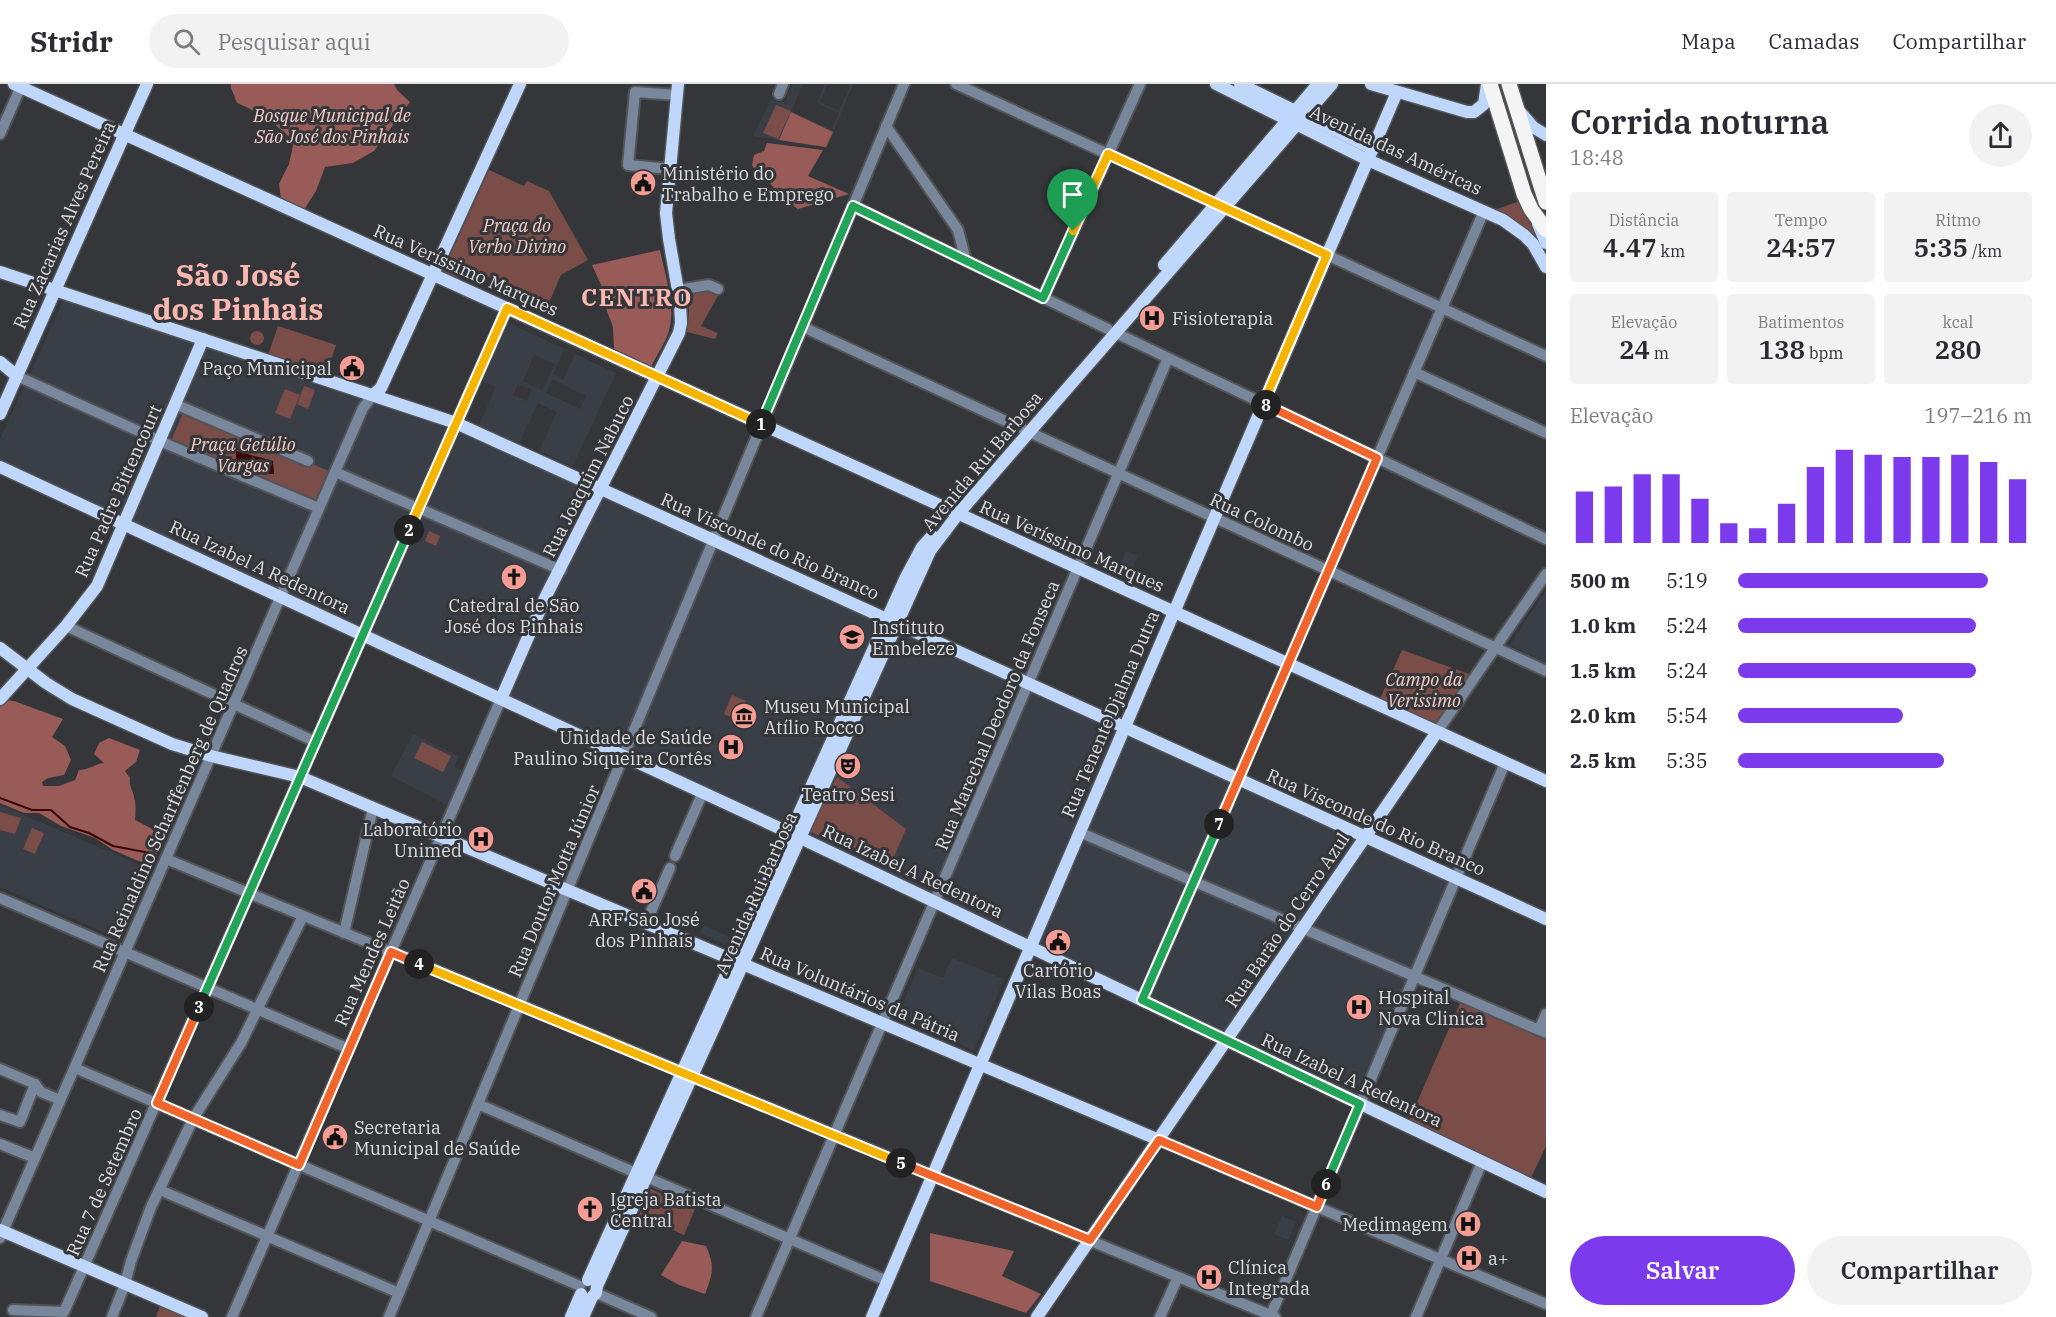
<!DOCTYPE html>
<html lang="pt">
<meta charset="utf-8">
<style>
body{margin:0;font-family:"IBM Plex Serif",serif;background:#f2f2f3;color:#2b2b33;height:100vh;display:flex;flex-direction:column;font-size:22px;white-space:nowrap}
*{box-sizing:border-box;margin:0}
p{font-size:20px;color:#7c7c81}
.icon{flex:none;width:33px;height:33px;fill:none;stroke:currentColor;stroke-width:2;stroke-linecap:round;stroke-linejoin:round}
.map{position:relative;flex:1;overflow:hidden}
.drawer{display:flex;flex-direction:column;background:#fff;width:510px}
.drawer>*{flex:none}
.pin{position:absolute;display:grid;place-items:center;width:51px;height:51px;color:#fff;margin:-62px -26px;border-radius:50% 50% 50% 0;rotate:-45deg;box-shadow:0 0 6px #0007}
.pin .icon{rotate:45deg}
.km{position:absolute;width:30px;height:30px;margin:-15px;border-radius:50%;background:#222;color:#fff;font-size:16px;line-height:30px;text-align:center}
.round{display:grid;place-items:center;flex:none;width:63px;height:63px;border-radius:32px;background:#f2f2f3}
.head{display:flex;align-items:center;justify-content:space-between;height:102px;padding:0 24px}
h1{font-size:33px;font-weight:600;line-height:45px}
.stats{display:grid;grid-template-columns:repeat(3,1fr);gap:9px;height:102px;padding:6px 24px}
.stats div{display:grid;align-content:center;border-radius:6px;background:#f2f2f3;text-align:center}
.stats b{font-size:26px;font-weight:600}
.stats small{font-size:16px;font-weight:400}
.stats p{font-size:16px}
.chart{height:168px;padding:12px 24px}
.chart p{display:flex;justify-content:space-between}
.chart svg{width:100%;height:108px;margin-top:6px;stroke:#7c3aed;stroke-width:6}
.action{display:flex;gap:12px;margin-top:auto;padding:12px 24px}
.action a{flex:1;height:69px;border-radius:36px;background:#7c3aed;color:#fff;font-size:24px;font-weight:600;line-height:69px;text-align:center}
.action a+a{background:#f2f2f3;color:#2b2b33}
ul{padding:0 24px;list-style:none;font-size:20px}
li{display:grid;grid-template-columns:96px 72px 1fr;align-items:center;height:45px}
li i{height:15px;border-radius:8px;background:#7c3aed}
header{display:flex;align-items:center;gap:36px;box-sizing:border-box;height:84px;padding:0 30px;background:#fff;border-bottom:2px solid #e1e1e2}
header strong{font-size:28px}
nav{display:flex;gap:33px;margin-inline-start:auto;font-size:21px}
.search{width:420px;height:54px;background:#f2f2f3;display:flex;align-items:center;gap:15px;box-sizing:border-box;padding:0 21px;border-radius:33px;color:#7c7c81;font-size:22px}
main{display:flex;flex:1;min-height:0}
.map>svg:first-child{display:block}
.built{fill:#3a3f47;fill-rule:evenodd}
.green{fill:#7b4d49}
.forest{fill:#985b57}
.water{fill:#3a0607}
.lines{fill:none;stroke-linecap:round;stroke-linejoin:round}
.stream{stroke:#3a0607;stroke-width:2}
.minor-casing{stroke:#535457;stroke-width:14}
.major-casing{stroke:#535457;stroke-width:15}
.highway-casing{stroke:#535457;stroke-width:18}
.minor{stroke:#78879c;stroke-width:10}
.major{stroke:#bfd7fa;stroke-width:12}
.highway{stroke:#f4f4f4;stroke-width:15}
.split-1-casing{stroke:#fff;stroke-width:12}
.split-2-casing{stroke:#fff;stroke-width:12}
.split-3-casing{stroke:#fff;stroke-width:12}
.split-4-casing{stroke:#fff;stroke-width:12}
.split-5-casing{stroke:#fff;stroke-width:12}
.split-6-casing{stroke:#fff;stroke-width:12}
.split-7-casing{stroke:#fff;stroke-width:12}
.split-8-casing{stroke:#fff;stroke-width:12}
.split-9-casing{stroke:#fff;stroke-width:12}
.split-1{stroke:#22a559;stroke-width:8}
.split-2{stroke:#f5b400;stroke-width:8}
.split-3{stroke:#22a559;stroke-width:8}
.split-4{stroke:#f0652b;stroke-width:8}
.split-5{stroke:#f5b400;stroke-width:8}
.split-6{stroke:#f0652b;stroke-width:8}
.split-7{stroke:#22a559;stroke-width:8}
.split-8{stroke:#f0652b;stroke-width:8}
.split-9{stroke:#f5b400;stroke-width:8}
.labels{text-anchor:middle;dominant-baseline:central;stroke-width:6;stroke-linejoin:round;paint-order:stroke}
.park-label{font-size:18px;font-style:italic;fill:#f6cfcb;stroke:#353639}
.street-label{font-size:18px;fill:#dddee0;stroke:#353639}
.poi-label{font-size:18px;fill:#dddee0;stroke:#353639;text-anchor:start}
.district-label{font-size:24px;font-weight:bold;letter-spacing:1.5px;fill:#fab6b0;stroke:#353639}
.town-label{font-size:30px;font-weight:bold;fill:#fab6b0;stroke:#353639}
</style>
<header>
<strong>Stridr</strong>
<div class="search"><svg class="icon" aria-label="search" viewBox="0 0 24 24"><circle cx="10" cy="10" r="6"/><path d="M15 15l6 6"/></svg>Pesquisar aqui</div>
<nav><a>Mapa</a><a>Camadas</a><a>Compartilhar</a></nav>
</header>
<main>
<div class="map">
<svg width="1546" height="1233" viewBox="0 0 1546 1233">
<rect width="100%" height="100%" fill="#353639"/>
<g class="built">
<path d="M793,0H803L791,27L832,46L839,29L817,19L825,0H828L820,18L839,27L851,0H853L827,64L753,52L771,16L777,18H785Z"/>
<path d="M68,207L450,331L1453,785L1356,1013L0,376V355Z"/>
<path d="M507,238L616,289L573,382L539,367L557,328L538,319L519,359L479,341L496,303L480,296ZM564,266L575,270L563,296L553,290ZM534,271L555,280L542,306L523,297ZM552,295L586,312L580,325L546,309ZM518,300L532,306L527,317L513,311Z"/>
<path d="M1126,467L1138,472L1128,496L1115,491Z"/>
<path d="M1546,506V579L1510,561Z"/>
<path d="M413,650L459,672L454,683L462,687L447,721L391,692Z"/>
<path d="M0,721L150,785L120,855L0,803Z"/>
<path d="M704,841L730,853L726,861L700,849Z"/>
<path d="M952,874L1004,895L974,966L897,933L918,884L943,894Z"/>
<path d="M1282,1132L1296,1138L1288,1156L1274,1150Z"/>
</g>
<g class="green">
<path d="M776,21L791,27L778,55L763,49Z"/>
<path d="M489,86L524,102L527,97L549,107L588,176L561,191L549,219L475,187L454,195L442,189Z"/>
<path d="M1520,117L1536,153L1497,125Z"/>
<path d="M708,206L719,210L701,242L718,249L715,255L687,248L689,227L687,213L691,209Z"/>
<path d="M278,242L336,261L327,290L268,271Z"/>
<circle cx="257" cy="254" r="7"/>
<path d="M304,302L315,306L308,325L297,320Z"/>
<path d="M285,305L300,311L290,335L275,329Z"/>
<path d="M185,325L333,389L318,423L170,359Z"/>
<path d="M429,447L440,452L436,462L425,457Z"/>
<path d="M1402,566L1472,591L1436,644L1378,619Z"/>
<path d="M732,611L746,617L743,623H742L738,636L724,630Z"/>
<path d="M422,658L451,672L443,688L414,674Z"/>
<path d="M837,693L906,745L889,784L809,747Z"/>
<path d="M0,728L21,734L15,750L0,746Z"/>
<path d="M32,744L44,749L35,770L23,765Z"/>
<path d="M1461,917L1546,954V1062L1530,1096L1408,1039Z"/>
<path d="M651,1105L695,1125L684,1151L639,1131Z"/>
<path d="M161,1219L195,1233H156Z"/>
</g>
<g class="forest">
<path d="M231,0H394L397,6L410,18L374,67L353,79L325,83L316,107L304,126L281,115L279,100L289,80L294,57C277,41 259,28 237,19L231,4Z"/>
<path d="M791,28L833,48L826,63L779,56Z"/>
<path d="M767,59L823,66L808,92L849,110L798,125C784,115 770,103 763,87L755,86L752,81L754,71L764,67Z"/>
<path d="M660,166C665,192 677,223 668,250C664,261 656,272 651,283L614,265L613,243L602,214V203L592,181Z"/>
<path d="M4,616L14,617L63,635L52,653L65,662L71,676L64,691L48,694L42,698L43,702H59L75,696L79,686C89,686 94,680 104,679L94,670L99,659L109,654L140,666L136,678L125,687L130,694C129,701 131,703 133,709C136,718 136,727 135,736L166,752L150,782L113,766L95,754L61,742L39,729H24L0,719V622Z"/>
<path d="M930,1149L1014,1167L1002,1192L1041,1210L1026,1229L930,1197Z"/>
<path d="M682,1157L706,1162C715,1183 713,1189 705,1210L679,1201L661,1191Z"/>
</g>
<path class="water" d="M236,367L273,377L274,390H269L267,381H264L254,389L236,382Z"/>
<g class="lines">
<path class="stream" d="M0,714L32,726H51L70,743L89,749L113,762L150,769"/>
<defs>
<g id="minor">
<path d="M956,0L1546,272"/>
<path d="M779,10L783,0"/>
<path d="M886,42L958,146L966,177"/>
<path d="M0,50L22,0"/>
<path d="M670,85L628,81L635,8L677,11"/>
<path d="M853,122L1108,245"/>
<path d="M678,206L709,201L718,205"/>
<path d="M1043,214L1140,0"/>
<path d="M803,243L1023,345"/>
<path d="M1116,249L1546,455"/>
<path d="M1414,288L1546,349"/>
<path d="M17,292L169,361L319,424"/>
<path d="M175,320L308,377"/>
<path d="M1029,348L1546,587"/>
<path d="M335,388L561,486"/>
<path d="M66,542L316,658"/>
<path d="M1437,648L1546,490"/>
<path d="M1079,748L1546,949"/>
<path d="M675,772L703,708"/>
<path d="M166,775L1275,1233"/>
<path d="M0,814L349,965"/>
<path d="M646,839L670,784"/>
<path d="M344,849L373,724"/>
<path d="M1142,917L1484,127"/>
<path d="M1539,946L1546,930"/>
<path d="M75,984L580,1202"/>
<path d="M0,985L35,1000L41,1008L60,1016"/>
<path d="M478,1020L636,1089"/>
<path d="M0,1031L20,1038L35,1000"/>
<path d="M1159,1056L1546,1220"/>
<path d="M0,1060L35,1074"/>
<path d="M646,1093L887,1197"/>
<path d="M160,1106L399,1209"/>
<path d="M0,1154L363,324L373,311"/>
<path d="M596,1209L651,1233"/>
<path d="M13,1226L64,1228L507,224"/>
<path d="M112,1233L125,1200L131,1177L151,1123L193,1035L241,959L303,832"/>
<path d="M232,1233L501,615"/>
<path d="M389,1233L904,0"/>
<path d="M756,1233L1168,274"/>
<path d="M1160,1233L1178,1193"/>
<path d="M1270,1233L1505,679"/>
<path d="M1416,1233L1482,1078"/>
</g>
<g id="major">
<path d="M14,0L1546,697"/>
<path d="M1216,0L1368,76L1503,136L1524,151L1533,160L1546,183"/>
<path d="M1240,0L1373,65"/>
<path d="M1371,0L1467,28H1474L1484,20L1487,0"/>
<path d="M1520,28L1533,43L1546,51"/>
<path d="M1538,140L1546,159"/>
<path d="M1164,181L1318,0"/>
<path d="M0,188L456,339L1546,835"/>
<path d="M0,278L17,292"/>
<path d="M373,311L381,304L520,0"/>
<path d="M0,330L147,0"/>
<path d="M0,383L790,749L1546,1108"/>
<path d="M0,564L46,599L72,615L172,660L211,672L300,693L1159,1056"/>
<path d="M0,615L66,542L97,502L203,255"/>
<path d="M501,615L546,512L679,249L681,239L680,218L669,155L666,129L678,0"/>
<path d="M0,1146L202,1233"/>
<path d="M588,1196L906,493L922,463L932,452"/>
<path d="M571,1233L581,1210"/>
<path d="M583,1233L592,1213L596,1209L597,1202L930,467L958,430L1332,0"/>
<path d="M872,1233L1397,8"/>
<path d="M1037,1233L1437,648"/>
</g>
<g id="highway">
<path d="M1490,0L1524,110L1531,125L1546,146"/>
<path d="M1509,0L1546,118"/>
</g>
</defs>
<use href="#minor" class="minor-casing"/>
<use href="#major" class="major-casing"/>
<use href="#highway" class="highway-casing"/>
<use href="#minor" class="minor"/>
<use href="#major" class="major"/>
<use href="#highway" class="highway"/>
</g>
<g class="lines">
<defs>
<path id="split-1" d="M761,340L853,122L1043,214L1073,147"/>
<path id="split-2" d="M409,446L507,224L761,340"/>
<path id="split-3" d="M199,923L409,446"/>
<path id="split-4" d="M199,923L157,1019L299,1081L391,868L419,880"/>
<path id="split-5" d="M419,880L901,1079"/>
<path id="split-6" d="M901,1079L1090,1156L1159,1056L1317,1123L1326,1100"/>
<path id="split-7" d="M1219,740L1142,916L1360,1020L1326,1100"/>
<path id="split-8" d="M1219,740L1377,374L1266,321"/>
<path id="split-9" d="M1073,147L1108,70L1327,171L1263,320L1266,321"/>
</defs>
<use href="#split-1" class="split-1-casing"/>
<use href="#split-2" class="split-2-casing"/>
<use href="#split-3" class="split-3-casing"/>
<use href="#split-4" class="split-4-casing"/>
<use href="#split-5" class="split-5-casing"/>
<use href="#split-6" class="split-6-casing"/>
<use href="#split-7" class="split-7-casing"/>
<use href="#split-8" class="split-8-casing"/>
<use href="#split-9" class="split-9-casing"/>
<use href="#split-1" class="split-1"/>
<use href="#split-2" class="split-2"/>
<use href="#split-3" class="split-3"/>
<use href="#split-4" class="split-4"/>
<use href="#split-5" class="split-5"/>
<use href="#split-6" class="split-6"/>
<use href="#split-7" class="split-7"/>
<use href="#split-8" class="split-8"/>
<use href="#split-9" class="split-9"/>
</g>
<defs>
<symbol id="civic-disc" viewBox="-11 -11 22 22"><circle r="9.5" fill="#f59c95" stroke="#353639"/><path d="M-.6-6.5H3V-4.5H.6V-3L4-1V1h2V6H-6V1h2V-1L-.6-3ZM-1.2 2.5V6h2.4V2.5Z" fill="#111"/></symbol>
<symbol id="hospital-disc" viewBox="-11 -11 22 22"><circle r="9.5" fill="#f59c95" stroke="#353639"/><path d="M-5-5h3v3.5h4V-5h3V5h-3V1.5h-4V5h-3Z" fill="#111"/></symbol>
<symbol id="church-disc" viewBox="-11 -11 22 22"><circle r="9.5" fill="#f59c95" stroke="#353639"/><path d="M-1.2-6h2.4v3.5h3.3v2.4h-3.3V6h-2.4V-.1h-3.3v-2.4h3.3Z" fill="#111"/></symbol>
<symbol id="university-disc" viewBox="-11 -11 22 22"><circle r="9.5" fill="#f59c95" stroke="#353639"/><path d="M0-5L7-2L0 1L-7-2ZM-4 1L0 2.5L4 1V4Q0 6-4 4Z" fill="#111"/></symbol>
<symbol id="museum-disc" viewBox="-11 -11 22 22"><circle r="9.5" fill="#f59c95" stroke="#353639"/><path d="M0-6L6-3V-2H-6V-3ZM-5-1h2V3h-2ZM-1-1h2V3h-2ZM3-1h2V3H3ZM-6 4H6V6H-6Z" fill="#111"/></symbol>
<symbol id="theatre-disc" viewBox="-11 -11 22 22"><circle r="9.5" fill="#f59c95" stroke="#353639"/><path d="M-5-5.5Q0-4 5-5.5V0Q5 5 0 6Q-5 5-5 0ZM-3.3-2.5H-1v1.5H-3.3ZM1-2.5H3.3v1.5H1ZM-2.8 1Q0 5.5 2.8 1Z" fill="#111"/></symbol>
</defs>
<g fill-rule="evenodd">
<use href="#civic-disc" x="628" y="84" width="30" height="30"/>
<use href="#hospital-disc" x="1137" y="219" width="30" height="30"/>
<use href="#civic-disc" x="337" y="269" width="30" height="30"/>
<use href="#church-disc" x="499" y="478" width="30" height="30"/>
<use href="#university-disc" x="837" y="538" width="30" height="30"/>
<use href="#museum-disc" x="729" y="617" width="30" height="30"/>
<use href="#hospital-disc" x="716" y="648" width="30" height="30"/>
<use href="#theatre-disc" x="833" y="667" width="30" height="30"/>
<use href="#hospital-disc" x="466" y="740" width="30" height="30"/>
<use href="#civic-disc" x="629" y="792" width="30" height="30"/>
<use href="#civic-disc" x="1043" y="843" width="30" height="30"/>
<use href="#hospital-disc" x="1344" y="908" width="30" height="30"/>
<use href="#civic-disc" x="320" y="1038" width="30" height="30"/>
<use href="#church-disc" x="575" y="1110" width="30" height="30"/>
<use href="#hospital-disc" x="1453" y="1125" width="30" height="30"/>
<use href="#hospital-disc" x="1454" y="1159" width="30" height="30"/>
<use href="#hospital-disc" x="1194" y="1178" width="30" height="30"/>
</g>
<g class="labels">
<g class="park-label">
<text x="332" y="31">Bosque Municipal de<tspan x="332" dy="21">São José dos Pinhais</tspan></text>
<text x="517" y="141">Praça do<tspan x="517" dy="21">Verbo Divino</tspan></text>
<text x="243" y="360">Praça Getúlio<tspan x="243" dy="21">Vargas</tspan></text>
<text x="1424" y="595">Campo da<tspan x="1424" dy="21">Verissimo</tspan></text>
</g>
<g class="street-label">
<text transform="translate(1396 66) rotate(25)">Avenida das Américas</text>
<text transform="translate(64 141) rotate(-66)">Rua Zacarias Alves Pereira</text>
<text transform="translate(466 186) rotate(24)">Rua Veríssimo Marques</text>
<text transform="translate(982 377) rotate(-50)">Avenida Rui Barbosa</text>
<text transform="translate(588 392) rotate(-63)">Rua Joaquim Nabuco</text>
<text transform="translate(118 407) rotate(-66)">Rua Padre Bittencourt</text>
<text transform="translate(1262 438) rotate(25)">Rua Colombo</text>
<text transform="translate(770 462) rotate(24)">Rua Visconde do Rio Branco</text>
<text transform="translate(1072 462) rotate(24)">Rua Veríssimo Marques</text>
<text transform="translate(260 483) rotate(25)">Rua Izabel A Redentora</text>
<text transform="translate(1110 630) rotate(-67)">Rua Tenente Djalma Dutra</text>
<text transform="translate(997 631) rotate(-67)">Rua Marechal Deodoro da Fonseca</text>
<text transform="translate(170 725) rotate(-66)">Rua Reinaldino Scharffenberg de Quadros</text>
<text transform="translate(1376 738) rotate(24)">Rua Visconde do Rio Branco</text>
<text transform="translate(913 787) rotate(25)">Rua Izabel A Redentora</text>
<text transform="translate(554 797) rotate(-67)">Rua Doutor Motta Júnior</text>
<text transform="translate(756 809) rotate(-66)">Avenida Rui Barbosa</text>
<text transform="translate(1287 836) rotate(-56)">Rua Barão do Cerro Azul</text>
<text transform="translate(372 868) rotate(-66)">Rua Mendes Leitão</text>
<text transform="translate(860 910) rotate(23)">Rua Voluntários da Pátria</text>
<text transform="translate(1352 996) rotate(25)">Rua Izabel A Redentora</text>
<text transform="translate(104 1098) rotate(-66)">Rua 7 de Setembro</text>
</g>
<g class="poi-label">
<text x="662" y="89">Ministério do<tspan x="662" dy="21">Trabalho e Emprego</tspan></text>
<text x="1172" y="234">Fisioterapia</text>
<text x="332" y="284" text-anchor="end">Paço Municipal</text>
<text x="514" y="521" text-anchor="middle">Catedral de São<tspan x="514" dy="21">José dos Pinhais</tspan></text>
<text x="872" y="543">Instituto<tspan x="872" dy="21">Embeleze</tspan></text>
<text x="764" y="622">Museu Municipal<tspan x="764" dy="21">Atílio Rocco</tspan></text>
<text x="712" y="653" text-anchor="end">Unidade de Saúde<tspan x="712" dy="21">Paulino Siqueira Cortês</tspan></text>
<text x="848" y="710" text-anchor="middle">Teatro Sesi</text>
<text x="462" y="745" text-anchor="end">Laboratório<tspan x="462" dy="21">Unimed</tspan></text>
<text x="644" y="835" text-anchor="middle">ARF São José<tspan x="644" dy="21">dos Pinhais</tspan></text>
<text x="1058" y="886" text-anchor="middle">Cartório<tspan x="1058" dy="21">Vilas Boas</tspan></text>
<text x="1378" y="913">Hospital<tspan x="1378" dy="21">Nova Clinica</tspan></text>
<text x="354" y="1043">Secretaria<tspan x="354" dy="21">Municipal de Saúde</tspan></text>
<text x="610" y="1115">Igreja Batista<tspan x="610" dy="21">Central</tspan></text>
<text x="1448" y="1140" text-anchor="end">Medimagem</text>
<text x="1488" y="1174">a+</text>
<text x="1228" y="1183">Clínica<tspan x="1228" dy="21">Integrada</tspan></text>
</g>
<g class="district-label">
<text x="637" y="213">CENTRO</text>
</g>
<g class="town-label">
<text x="238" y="190">São José<tspan x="238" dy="34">dos Pinhais</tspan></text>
</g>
</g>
</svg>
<div class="pin" style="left:1073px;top:147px;background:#1e9e55"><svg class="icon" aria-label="arrive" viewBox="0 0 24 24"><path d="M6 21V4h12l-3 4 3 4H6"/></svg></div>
<b class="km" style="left:761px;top:340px">1</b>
<b class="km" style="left:409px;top:446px">2</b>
<b class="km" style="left:199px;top:923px">3</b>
<b class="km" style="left:419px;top:880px">4</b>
<b class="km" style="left:901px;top:1079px">5</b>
<b class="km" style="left:1326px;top:1100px">6</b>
<b class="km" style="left:1219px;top:740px">7</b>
<b class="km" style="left:1266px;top:321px">8</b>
</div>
<section class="drawer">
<div class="head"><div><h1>Corrida noturna</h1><p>18:48</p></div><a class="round"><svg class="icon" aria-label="share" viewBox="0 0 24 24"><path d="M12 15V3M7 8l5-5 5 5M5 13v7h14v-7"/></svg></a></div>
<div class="stats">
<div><p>Distância</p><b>4.47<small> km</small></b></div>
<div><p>Tempo</p><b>24:57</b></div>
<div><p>Ritmo</p><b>5:35<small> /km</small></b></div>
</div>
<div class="stats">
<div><p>Elevação</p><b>24<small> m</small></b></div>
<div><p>Batimentos</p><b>138<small> bpm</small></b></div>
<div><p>kcal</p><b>280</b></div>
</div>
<div class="chart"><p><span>Elevação</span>197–216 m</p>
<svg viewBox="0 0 160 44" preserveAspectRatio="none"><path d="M5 44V23M15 44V21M25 44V16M35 44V16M45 44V26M55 44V36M65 44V38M75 44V28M85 44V13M95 44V6M105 44V8M115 44V9M125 44V9M135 44V8M145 44V11M155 44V18"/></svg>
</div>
<ul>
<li><b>500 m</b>5:19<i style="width:85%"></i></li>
<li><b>1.0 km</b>5:24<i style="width:81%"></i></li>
<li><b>1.5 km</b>5:24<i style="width:81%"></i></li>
<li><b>2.0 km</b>5:54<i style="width:56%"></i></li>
<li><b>2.5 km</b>5:35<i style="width:70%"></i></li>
</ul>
<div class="action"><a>Salvar</a><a>Compartilhar</a></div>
</section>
</main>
